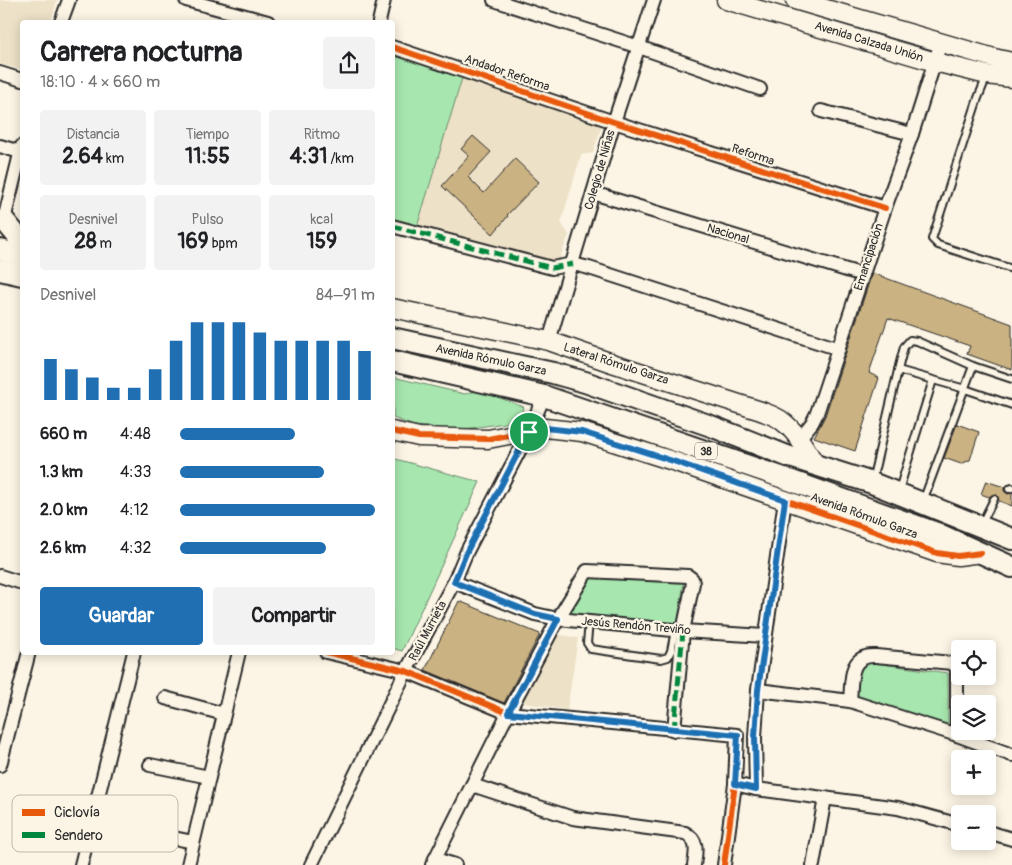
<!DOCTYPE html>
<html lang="es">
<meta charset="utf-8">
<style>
body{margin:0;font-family:Pangolin,sans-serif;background:#f2f2f2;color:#202124;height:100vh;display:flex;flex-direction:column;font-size:19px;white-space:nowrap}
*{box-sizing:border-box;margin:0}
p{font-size:16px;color:#757577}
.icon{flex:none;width:28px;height:28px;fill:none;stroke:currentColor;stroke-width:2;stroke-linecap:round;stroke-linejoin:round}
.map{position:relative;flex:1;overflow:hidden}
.drawer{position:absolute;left:20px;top:20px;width:375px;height:635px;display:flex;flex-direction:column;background:#fff;border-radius:5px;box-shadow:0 2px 12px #0003}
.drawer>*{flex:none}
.tools{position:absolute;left:951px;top:640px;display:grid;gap:10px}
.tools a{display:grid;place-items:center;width:45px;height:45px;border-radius:5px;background:#fff;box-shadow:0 2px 12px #0003;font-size:25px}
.pin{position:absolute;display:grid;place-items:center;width:42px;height:42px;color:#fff;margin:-21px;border:2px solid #fff;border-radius:50%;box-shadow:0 1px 5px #0007}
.round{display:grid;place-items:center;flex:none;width:52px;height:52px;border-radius:5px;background:#f2f2f2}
.head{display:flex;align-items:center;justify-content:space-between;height:85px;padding:0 20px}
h1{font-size:28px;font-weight:700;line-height:38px}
.figures{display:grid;grid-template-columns:repeat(3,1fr);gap:8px;height:85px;padding:5px 20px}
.figures div{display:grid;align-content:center;border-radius:5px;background:#f2f2f2;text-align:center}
.figures b{font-size:21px;font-weight:700}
.figures small{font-size:14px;font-weight:400}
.figures p{font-size:14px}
.chart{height:140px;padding:10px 20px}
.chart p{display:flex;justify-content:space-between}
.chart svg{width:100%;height:90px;margin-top:5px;stroke:#1f6fb2;stroke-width:6}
.primary-button{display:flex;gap:10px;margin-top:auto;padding:10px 20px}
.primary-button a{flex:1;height:58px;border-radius:5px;background:#1f6fb2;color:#fff;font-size:20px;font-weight:700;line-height:58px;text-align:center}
.primary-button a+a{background:#f2f2f2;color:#202124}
ul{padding:0 20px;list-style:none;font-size:16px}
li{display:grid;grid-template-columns:80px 60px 1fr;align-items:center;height:38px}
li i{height:12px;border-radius:6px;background:#1f6fb2}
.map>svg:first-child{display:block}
.built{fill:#ede1c7}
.green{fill:#a7e6ae;stroke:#69886c}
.building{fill:#cbb282;stroke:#2b2b2b}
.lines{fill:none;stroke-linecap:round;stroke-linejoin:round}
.lane-casing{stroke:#2b2b2b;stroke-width:10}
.street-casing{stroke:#2b2b2b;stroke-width:16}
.secondary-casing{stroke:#2b2b2b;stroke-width:21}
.primary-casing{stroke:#2b2b2b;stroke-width:24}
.lane{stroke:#fcf5e5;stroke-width:6}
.street{stroke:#fcf5e5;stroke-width:12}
.secondary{stroke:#fcf5e5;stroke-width:18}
.primary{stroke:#fcf5e5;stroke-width:20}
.quiet{stroke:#00873e;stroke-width:5;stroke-dasharray:10 5;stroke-linecap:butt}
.cycleway-casing{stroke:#fcf5e5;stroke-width:9}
.cycleway{stroke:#e8590c;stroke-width:6}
.route-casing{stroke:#fff;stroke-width:10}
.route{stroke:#1f6fb2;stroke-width:6}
.labels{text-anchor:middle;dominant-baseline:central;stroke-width:4.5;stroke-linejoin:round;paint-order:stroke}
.shield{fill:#fcf5e5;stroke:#6a6863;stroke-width:1}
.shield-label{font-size:11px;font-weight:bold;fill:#2b2b2b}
.street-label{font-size:12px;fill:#2b2b2b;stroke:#fcf5e5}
.key{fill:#fcf5e5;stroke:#bdb8ad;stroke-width:1}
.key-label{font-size:14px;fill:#2b2b2b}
</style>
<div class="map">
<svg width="1012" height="865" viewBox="0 0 1012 865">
<rect width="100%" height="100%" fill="#fcf5e5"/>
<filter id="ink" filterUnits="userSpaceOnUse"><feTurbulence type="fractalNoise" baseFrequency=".02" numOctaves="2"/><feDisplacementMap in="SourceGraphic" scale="10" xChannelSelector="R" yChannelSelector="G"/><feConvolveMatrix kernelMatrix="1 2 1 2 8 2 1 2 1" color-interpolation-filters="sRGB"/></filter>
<g filter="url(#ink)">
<g class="built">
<path d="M0,0H57L51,22H22V70L0,64Z"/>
<path d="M463,75L603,122L593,153L581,155L561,223L569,235L559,260L548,270L414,237Z"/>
<path d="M551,633L578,638L567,710L520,702Z"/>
</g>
<g class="green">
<path d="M392,53L463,75L414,237L393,232Z"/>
<path d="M393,377L465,394L479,390L524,407L520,415L505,423L459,430L414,426L393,418Z"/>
<path d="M392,458L480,482L402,651L392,648Z"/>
<path d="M586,574L684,582L677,627L565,617Z"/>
<path d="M860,661L948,673V732L857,699Z"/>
</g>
<g class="building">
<path d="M473,136L491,152L468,177L484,193L515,159L539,182L507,215L508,216L493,234L442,186L469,156L461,149Z"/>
<path d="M872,273L1012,324V370L967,354L970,346L888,318L869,373L879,378L855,451L814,437L825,416Z"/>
<path d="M957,424L979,432L970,460L961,464L944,458Z"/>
<path d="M986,481L1004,487V491L1008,494L1012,493V506L999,501L998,497L996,494L992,495L989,497L981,494Z"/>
<path d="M459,601L540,634L504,703L425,670Z"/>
</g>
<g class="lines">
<defs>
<g id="lane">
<path d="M987,76L978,98L932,239L938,245L1012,269"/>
<path d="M898,370L965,389L1012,405"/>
<path d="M872,481L900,362L904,347L910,340L917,341L973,366L1012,379"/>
<path d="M1009,489L1012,488"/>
<path d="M899,490L933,380"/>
<path d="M923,501L973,366"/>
<path d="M981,525L994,499"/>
<path d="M589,622L587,643L591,649L661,659L668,657L671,651L675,630"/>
</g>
<g id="street">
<path d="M186,0L268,22"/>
<path d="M494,0L639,47L760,89"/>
<path d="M61,22L69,0"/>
<path d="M379,22L384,0"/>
<path d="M392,47L614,122L885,208"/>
<path d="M0,73L22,80"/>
<path d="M821,111L912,134"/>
<path d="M0,146L20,152"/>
<path d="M593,193L863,275"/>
<path d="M4,220L22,146"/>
<path d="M392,226L552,268L573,264L589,268L839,349"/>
<path d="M549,341L614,122L654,0"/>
<path d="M799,439L812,423L817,413L885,208L912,134L941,42"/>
<path d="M0,576L22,583"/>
<path d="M454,582L535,614L558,619L683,631L765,636"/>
<path d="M326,652L406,671L508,713L737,735L735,784L724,865"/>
<path d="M758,690L850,701L957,735L1012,755"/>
<path d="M165,698L224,714"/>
<path d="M850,701C852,681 848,654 876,656L952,663L957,668V735"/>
<path d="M0,765L29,652"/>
<path d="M150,765L209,777"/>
<path d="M735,784L756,789L898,808L960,825"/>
<path d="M472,785L573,818L685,833C699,840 696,852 694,865"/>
<path d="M756,789L755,737L758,690L785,500"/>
<path d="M145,832L193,842"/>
<path d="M988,832L1012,839"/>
<path d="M435,859L455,865"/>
<path d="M81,865L134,652"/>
<path d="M188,865L239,652"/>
<path d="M311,865L406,671L454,582L467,551L529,432L544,396"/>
<path d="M432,865L508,713L558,619L587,571L688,576L692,579L693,583L683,631L674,730"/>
<path d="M813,865L825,798"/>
</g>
<g id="secondary">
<path d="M726,0L935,62L987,75L1012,78"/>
<path d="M795,0L994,58L1012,62"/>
<path d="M392,308L549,341L612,363L761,411C768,414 776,416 782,421C797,432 806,450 816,465"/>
<path d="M392,431L419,437L488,439L545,428L582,432L676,462L937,553L958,556L981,553"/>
</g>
<g id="primary">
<path d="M4,220L22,242"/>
<path d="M0,250L22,255"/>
<path d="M0,270L22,275"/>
<path d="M392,338L553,373L585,382L711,426L787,456L872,483L1012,539"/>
<path d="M392,361L544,396L778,476L939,534L1012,567"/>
</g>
</defs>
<use href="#lane" class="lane-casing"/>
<use href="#street" class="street-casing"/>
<use href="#secondary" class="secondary-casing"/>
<use href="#primary" class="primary-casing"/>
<use href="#lane" class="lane"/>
<use href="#street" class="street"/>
<use href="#secondary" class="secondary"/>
<use href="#primary" class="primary"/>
<g class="quiet">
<path d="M392,226L552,268L573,264"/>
<path d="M674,730L683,631"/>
</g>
<defs>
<g id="cycleway">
<path d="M392,47L614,122L885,208"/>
<path d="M392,431L419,437L488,439L545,428L582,432L676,462L937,553L958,556L981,553"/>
<path d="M326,652L406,671L508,713L737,735L735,784L724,865"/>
</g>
</defs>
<use href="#cycleway" class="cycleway-casing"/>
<use href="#cycleway" class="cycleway"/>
</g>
</g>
<g class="lines" filter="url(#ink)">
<defs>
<path id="route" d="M545,428L582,432L676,462L785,500L758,690L755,737L756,789L735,784L738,735L508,713L558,619L535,614L454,582L467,551L529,432Z"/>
</defs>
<use href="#route" class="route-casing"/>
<use href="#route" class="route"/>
</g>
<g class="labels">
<rect class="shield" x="695" y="442.5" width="22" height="17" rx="4"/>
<g class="shield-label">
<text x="706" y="451">38</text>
</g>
<g class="street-label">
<text transform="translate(869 42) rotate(17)">Avenida Calzada Unión</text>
<text transform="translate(507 73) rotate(19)">Andador Reforma</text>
<text transform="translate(753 155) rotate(18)">Reforma</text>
<text transform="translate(600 170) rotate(-74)">Colegio de Niñas</text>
<text transform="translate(728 234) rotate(17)">Nacional</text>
<text transform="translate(869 257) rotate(-72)">Emancipación</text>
<text transform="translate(491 360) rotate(12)">Avenida Rómulo Garza</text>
<text transform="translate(616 364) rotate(18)">Lateral Rómulo Garza</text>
<text transform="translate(864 516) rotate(20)">Avenida Rómulo Garza</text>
<text transform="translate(636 626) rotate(5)">Jesús Rendón Treviño</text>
<text transform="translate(428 631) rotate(-62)">Raúl Murrieta</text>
</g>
</g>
<rect x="12" y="795" width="166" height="57" rx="8" class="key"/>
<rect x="22" y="809" width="23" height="7" fill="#e8590c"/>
<rect x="22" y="832" width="23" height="6" fill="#00873e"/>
<g class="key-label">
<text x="54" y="817">Ciclovía</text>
<text x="54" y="840">Sendero</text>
</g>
</svg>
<div class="tools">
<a><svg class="icon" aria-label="locate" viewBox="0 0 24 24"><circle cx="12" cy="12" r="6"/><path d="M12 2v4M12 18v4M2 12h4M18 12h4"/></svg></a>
<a><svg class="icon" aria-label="layers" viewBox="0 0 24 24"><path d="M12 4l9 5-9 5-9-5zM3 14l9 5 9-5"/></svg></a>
<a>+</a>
<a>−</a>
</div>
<div class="pin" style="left:529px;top:432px;background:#1e9e55"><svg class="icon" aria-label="arrive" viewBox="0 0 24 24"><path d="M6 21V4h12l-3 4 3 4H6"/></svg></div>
<section class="drawer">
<div class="head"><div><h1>Carrera nocturna</h1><p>18:10 · 4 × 660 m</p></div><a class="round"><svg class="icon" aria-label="share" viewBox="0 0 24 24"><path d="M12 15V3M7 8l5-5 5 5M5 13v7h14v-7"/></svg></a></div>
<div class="figures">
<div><p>Distancia</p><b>2.64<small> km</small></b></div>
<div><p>Tiempo</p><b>11:55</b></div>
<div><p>Ritmo</p><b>4:31<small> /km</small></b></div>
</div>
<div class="figures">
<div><p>Desnivel</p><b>28<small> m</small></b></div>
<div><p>Pulso</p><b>169<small> bpm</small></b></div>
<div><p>kcal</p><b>159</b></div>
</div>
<div class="chart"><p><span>Desnivel</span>84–91 m</p>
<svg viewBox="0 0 160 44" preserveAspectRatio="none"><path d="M5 44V24M15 44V29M25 44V33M35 44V38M45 44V38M55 44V29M65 44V15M75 44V6M85 44V6M95 44V6M105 44V11M115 44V15M125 44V15M135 44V15M145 44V15M155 44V20"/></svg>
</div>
<ul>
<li><b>660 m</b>4:48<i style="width:59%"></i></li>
<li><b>1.3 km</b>4:33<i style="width:74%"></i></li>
<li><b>2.0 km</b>4:12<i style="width:100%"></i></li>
<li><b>2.6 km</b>4:32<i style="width:75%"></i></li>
</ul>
<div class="primary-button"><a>Guardar</a><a>Compartir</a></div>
</section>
</div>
